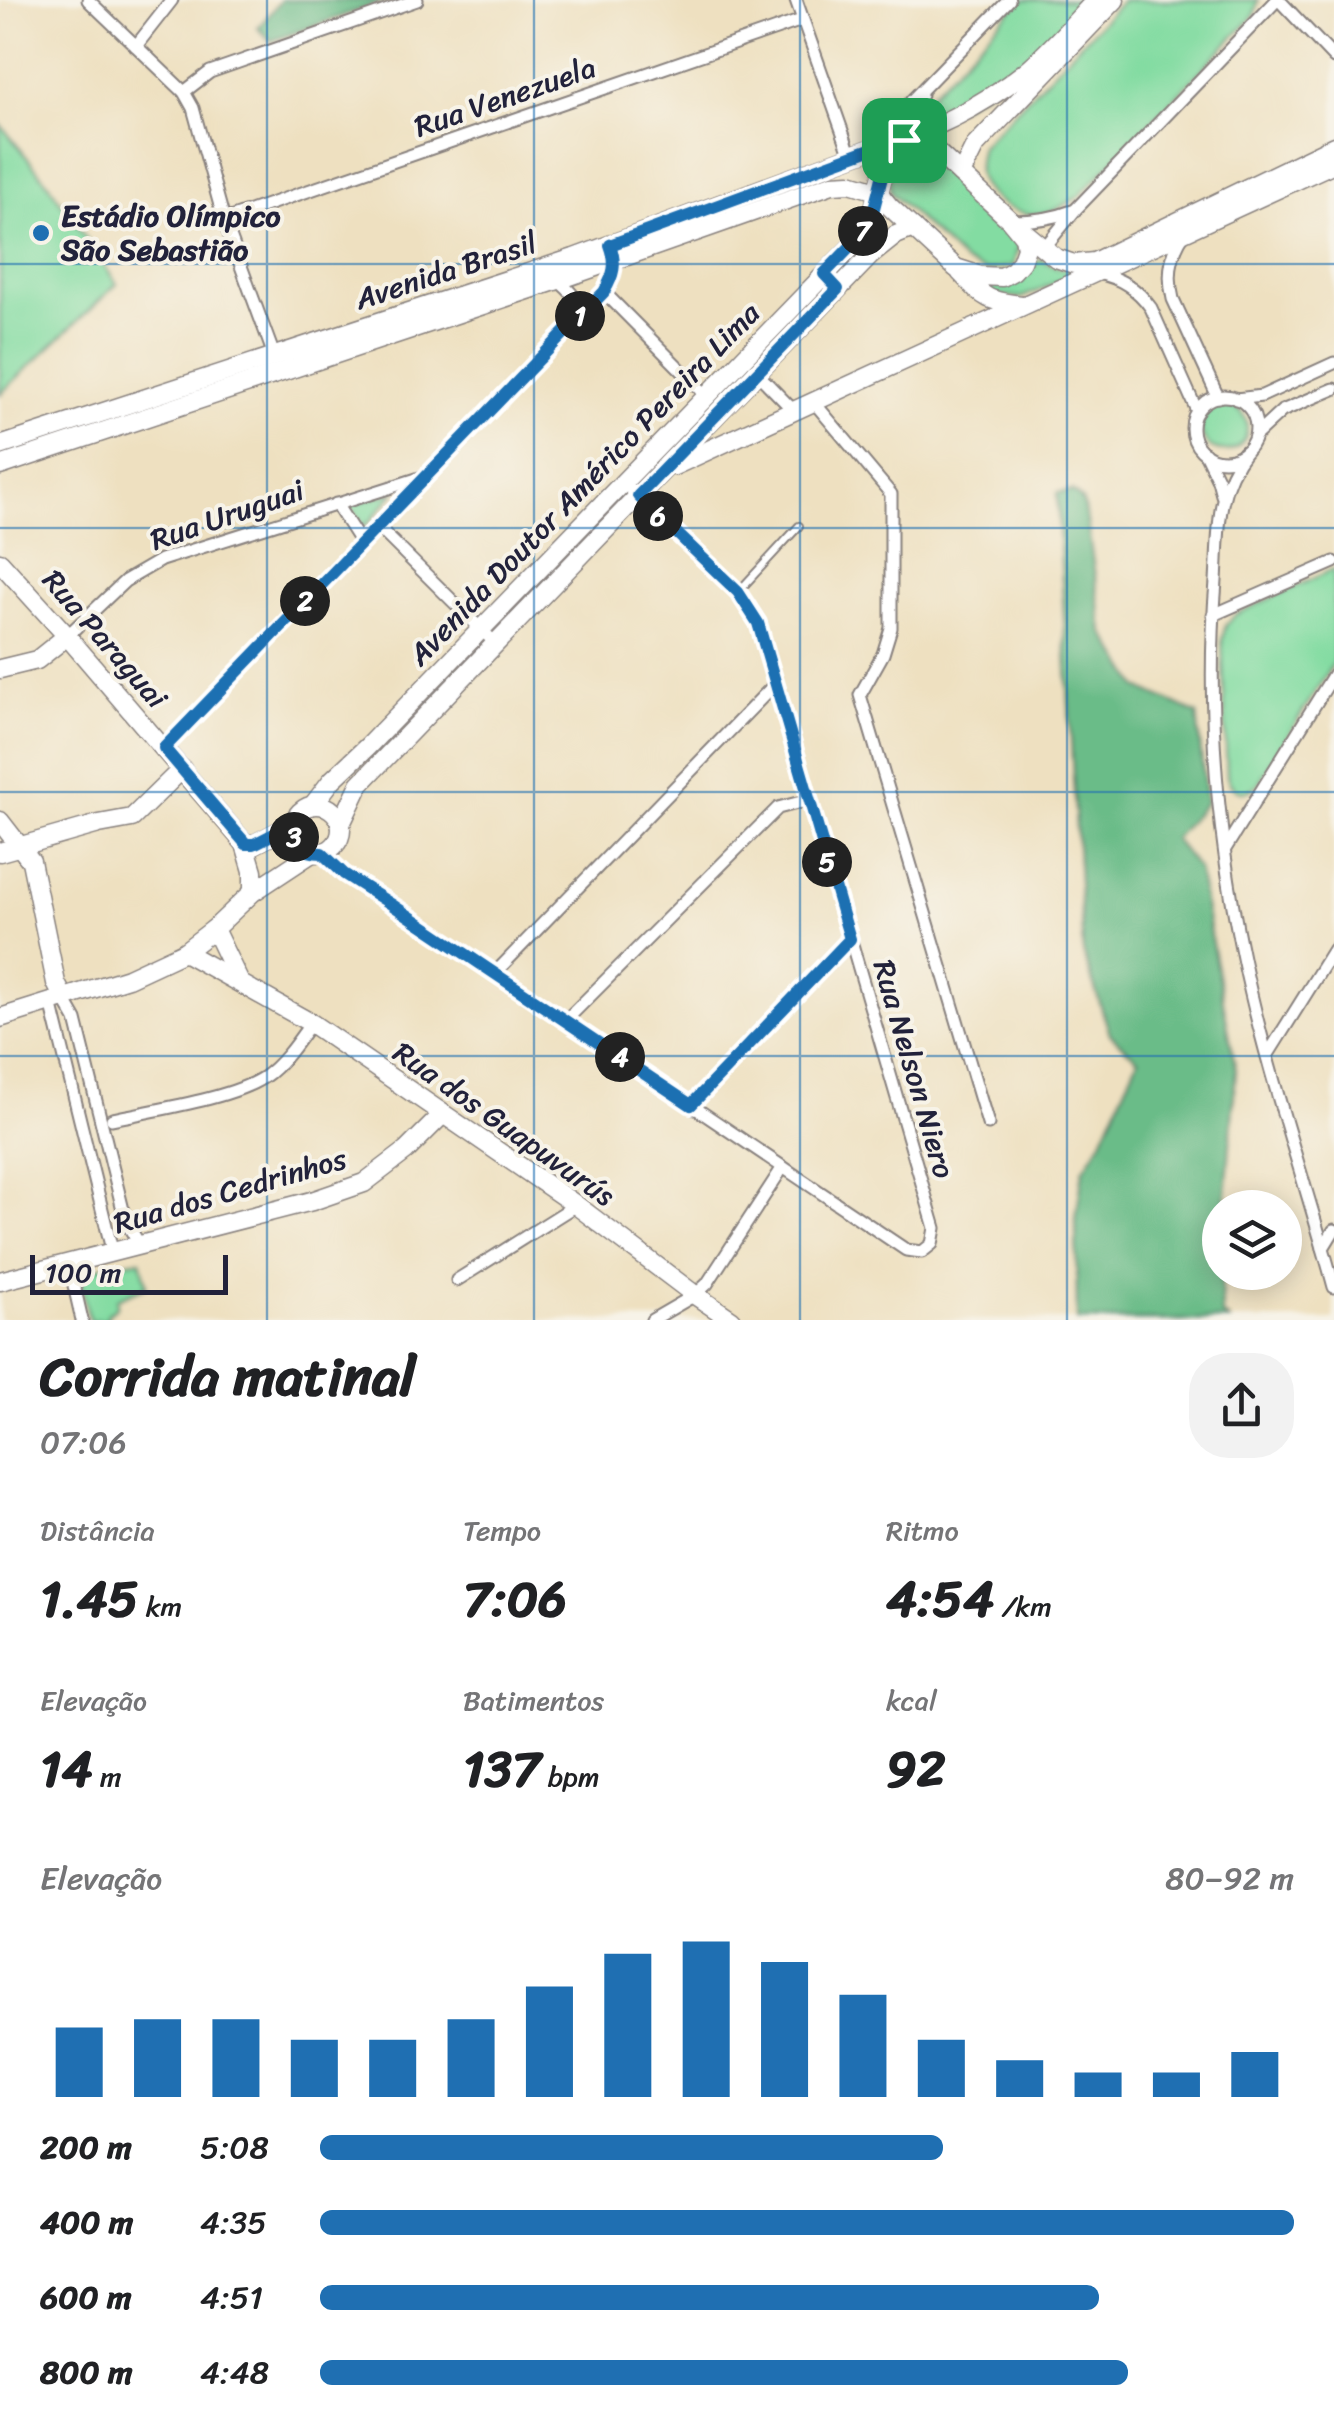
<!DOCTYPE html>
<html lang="pt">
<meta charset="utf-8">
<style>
body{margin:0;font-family:Sriracha,sans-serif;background:#f2f2f2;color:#202124;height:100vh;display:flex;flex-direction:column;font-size:38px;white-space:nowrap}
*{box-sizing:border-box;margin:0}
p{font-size:32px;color:#757577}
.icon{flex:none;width:55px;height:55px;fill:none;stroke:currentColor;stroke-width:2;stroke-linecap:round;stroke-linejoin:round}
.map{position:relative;height:1320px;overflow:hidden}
.side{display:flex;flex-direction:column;background:#fff;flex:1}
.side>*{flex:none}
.tools{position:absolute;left:1202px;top:1190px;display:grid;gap:20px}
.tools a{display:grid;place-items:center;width:100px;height:100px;border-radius:50%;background:#fff;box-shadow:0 5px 25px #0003;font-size:50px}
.scale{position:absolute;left:30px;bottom:25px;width:198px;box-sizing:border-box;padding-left:10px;border:5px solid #22223b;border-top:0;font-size:28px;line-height:35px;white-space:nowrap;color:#22223b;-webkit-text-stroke:8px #f7f3e8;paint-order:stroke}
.pin{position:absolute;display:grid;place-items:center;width:85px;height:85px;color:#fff;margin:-42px;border-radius:20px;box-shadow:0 5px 15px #0006}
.km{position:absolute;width:50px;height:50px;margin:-25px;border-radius:50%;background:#222;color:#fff;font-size:28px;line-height:50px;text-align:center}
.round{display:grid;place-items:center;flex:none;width:105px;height:105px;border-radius:40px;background:#f2f2f2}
.head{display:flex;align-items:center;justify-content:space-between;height:170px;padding:0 40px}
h1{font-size:55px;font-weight:700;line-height:75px}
.figures{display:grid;grid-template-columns:repeat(3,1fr);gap:15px;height:170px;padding:10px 40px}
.figures div{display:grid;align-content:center}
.figures b{font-size:50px;font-weight:700}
.figures small{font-size:28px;font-weight:400}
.figures p{font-size:28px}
.chart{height:280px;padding:20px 40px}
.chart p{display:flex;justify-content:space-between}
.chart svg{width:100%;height:180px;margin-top:10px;stroke:#1f6fb2;stroke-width:6}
ul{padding:0 40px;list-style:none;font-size:32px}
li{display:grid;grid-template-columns:160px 120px 1fr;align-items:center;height:75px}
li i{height:25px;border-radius:12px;background:#1f6fb2}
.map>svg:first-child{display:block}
.green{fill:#83dca2;stroke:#527f6e;stroke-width:2.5}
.forest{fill:#6abc88;stroke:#466f62;stroke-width:2.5}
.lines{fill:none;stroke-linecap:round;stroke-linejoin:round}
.lane-casing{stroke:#88817e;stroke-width:10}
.street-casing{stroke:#88817e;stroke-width:15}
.secondary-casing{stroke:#88817e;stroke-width:21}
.lane{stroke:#fff;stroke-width:6}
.street{stroke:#fff;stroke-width:11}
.secondary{stroke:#fff;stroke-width:18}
.route-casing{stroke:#fff;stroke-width:20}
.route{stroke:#1f6fb2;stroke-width:12}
.grid{fill:none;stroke:#1f6fb2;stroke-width:2.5;stroke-opacity:0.55}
.poi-dot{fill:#1f6fb2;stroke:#f7f3e8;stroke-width:4}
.labels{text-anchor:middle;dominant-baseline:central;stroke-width:8;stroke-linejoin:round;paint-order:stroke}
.street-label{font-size:30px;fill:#22223b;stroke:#f7f3e8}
.poi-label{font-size:30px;font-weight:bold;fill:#22223b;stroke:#f7f3e8;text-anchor:start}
</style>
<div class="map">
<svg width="1334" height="1320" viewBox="0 0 1334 1320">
<rect width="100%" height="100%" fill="#f7f3e8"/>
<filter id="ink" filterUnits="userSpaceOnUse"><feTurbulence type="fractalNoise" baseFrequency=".01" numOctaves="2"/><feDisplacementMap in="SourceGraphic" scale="20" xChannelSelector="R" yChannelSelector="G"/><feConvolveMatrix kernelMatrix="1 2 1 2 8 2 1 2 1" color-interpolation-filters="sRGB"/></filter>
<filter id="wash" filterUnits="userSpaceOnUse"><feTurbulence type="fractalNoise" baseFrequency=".0048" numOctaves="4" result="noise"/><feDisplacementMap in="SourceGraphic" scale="40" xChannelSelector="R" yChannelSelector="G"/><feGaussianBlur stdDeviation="2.25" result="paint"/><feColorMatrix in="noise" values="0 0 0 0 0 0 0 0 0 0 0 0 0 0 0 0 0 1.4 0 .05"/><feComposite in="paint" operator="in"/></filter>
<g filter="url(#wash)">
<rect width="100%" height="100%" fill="#eee0c0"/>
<g class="green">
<path d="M1021,0H1087L1017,72L940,118L926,121L922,112L926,99Z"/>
<path d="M1123,0H1258L1254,16L1078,197C1065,205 1051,214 1035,214C1016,215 992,201 982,184C975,173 978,158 981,146Z"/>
<path d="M0,124L47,182L117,284L0,394Z"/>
<path d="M918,153L933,157L1005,221L1019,244L1013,266L985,271L964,262L891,193C885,166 893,161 918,153Z"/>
<path d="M1041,259C1057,269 1068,272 1087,269L1021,298L991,294L981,282L1019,276Z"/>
<circle cx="1224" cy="428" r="23"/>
<path d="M395,492L365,527L349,504Z"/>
<path d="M1334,569V662L1258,784C1246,796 1232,792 1227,777L1222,639L1226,625L1236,614Z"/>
<path d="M141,1260L147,1286L117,1299V1306L107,1315L108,1320H89L79,1274L82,1270Z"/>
</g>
<g class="forest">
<path d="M281,0H388L271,41L258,28Z"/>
<path d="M1072,491L1081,499L1085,508L1103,631L1138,687L1197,714L1206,802L1174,839L1198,869L1236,1070L1225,1207L1220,1208L1222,1314L1229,1320H1077L1076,1218L1083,1170L1101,1142L1138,1059L1110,1034L1083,952L1057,493Z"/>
</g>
</g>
<g filter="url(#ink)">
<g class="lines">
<defs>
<path id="lane" d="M739,591L799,526"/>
<g id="street">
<path d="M88,0L184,92L193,108L224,220L275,358"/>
<path d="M796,0L851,156"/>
<path d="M1279,0L1334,58"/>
<path d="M136,46L172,0"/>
<path d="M184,92L210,72L417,0"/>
<path d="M921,94L917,112L922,131"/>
<path d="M905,139L903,113L912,100L1009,0"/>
<path d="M224,220L802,20"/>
<path d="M1012,221C1034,221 1052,219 1072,211"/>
<path d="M1184,234C1170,254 1167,275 1173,299L1218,397"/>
<path d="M1044,248L1076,209L1277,0"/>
<path d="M1097,273C1120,278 1137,288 1151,308L1197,411"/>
<path d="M557,280C572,292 581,300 576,320"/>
<path d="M604,292L707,396"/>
<path d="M754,370L793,410"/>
<circle cx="1224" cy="428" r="32"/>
<path d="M1236,399L1262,396L1334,363"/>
<path d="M813,401L891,494V628L883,654L860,695L988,1124"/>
<path d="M1255,436L1282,411L1334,389"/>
<path d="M1246,451C1215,490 1219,534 1216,581C1206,706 1217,835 1243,958C1266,1069 1304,1177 1334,1287"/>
<path d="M1205,453L1218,480L1222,495"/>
<path d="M336,504L361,543"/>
<path d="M377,526L496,644"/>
<path d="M1213,615L1334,562"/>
<path d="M67,636L125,581L161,560L420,478"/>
<path d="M164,748L604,292L613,276L615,258"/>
<path d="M1225,849L1334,674"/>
<path d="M322,853L344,874L391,903L906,1250L922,1252L932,1244L935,1228L758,623L738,592L623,482"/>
<path d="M495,973L776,683"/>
<path d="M64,999L76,1020L126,1222L141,1247"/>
<path d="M51,1002L113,1254"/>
<path d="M565,1021L778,808L809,800"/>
<path d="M1267,1056L1334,949"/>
<path d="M691,1105L850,939"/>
<path d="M112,1119C153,1110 231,1099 264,1077C283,1064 298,1041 311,1023"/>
<path d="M1323,1248L1334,1230"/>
<path d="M69,1264L82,1320"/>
<path d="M457,1280L576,1205"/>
<path d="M652,1320L695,1295L707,1284L783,1167"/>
</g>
<g id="secondary">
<path d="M961,174L975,146L1115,0"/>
<path d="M877,191L889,206L956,268L981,276L1002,277L1013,271L1021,262L1026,248L1024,237L1011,221L937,152L922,131"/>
<path d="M1011,221L1056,258L1074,264L1094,262L1334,146"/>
<path d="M960,272C985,298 985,301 1022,305"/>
<path d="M0,446L574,258L873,148C927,134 981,107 1025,72C1050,51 1073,24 1096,0"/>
<path d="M0,466L570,276L832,184L850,183L877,191"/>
<path d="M674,466L1334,163"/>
<path d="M0,562L67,636L245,844L253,871V892"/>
<path d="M0,669L37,660L67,636"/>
<circle cx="317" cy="829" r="24"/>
<path d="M313,805L332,780L367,747L859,239L872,216L885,166L904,140"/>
<path d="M0,821L31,861L56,983L64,999"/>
<path d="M341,824L360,784L871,255L896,235L913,228"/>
<path d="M245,844H255L293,824"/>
<path d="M0,852L99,824L132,818L182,769"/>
<path d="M214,929L239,981"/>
<path d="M184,952L311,1023L576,1205L695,1295L732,1320"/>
<path d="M0,1018L128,978L184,952L214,929L253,892L312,853"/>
<path d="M0,1281L312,1201L364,1183L406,1151L443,1114"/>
</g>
</defs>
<use href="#lane" class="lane-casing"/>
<use href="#street" class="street-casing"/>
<use href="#secondary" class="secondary-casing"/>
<use href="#lane" class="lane"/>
<use href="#street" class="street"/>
<use href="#secondary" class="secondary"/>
</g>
</g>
<g class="lines" filter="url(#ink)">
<defs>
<path id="route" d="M904,140L885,166L872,216L859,238L824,274L838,289L638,496L738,592L758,623L850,939L691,1105L391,904L344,874L322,853C303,853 292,843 293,824L254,844H246L164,748L604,292C614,275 617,264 610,245L873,148Z"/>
</defs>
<use href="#route" class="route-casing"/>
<use href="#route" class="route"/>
</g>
<path class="grid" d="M267,0V1320M534,0V1320M800,0V1320M1067,0V1320M0,264H1334M0,528H1334M0,792H1334M0,1056H1334"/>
<circle class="poi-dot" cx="41" cy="233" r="10"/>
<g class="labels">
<g class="street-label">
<text transform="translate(505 97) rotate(-19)">Rua Venezuela</text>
<text transform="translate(446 271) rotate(-18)">Avenida Brasil</text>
<text transform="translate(584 484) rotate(-46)">Avenida Doutor Américo Pereira Lima</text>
<text transform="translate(227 515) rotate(-19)">Rua Uruguai</text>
<text transform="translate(105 639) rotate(49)">Rua Paraguai</text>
<text transform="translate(914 1069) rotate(74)">Rua Nelson Niero</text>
<text transform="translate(504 1124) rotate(35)">Rua dos Guapuvurús</text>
<text transform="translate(230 1191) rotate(-16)">Rua dos Cedrinhos</text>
</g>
<g class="poi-label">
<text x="61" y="216">Estádio Olímpico<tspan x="61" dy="34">São Sebastião</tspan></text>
</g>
</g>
</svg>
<div class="tools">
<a><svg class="icon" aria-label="layers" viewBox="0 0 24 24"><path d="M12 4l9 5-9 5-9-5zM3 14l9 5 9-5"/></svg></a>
</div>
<div class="scale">100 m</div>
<div class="pin" style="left:904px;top:140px;background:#1e9e55"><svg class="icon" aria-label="arrive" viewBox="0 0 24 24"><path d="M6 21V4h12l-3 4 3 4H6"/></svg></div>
<b class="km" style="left:580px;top:316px">1</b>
<b class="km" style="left:305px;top:601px">2</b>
<b class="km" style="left:294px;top:837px">3</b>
<b class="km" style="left:620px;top:1057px">4</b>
<b class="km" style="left:827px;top:862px">5</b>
<b class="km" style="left:658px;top:516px">6</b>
<b class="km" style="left:863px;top:231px">7</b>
</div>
<section class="side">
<div class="head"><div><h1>Corrida matinal</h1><p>07:06</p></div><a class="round"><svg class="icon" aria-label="share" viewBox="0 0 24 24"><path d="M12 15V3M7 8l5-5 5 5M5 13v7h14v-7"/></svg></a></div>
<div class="figures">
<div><p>Distância</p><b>1.45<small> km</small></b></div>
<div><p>Tempo</p><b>7:06</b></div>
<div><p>Ritmo</p><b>4:54<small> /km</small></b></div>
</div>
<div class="figures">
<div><p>Elevação</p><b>14<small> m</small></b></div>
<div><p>Batimentos</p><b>137<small> bpm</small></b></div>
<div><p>kcal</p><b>92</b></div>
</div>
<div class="chart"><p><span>Elevação</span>80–92 m</p>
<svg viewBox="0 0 160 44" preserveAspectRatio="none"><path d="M5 44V27M15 44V25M25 44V25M35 44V30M45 44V30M55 44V25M65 44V17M75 44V9M85 44V6M95 44V11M105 44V19M115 44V30M125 44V35M135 44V38M145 44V38M155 44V33"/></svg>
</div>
<ul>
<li><b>200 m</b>5:08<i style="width:64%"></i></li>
<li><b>400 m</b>4:35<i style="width:100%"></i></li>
<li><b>600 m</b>4:51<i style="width:80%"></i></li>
<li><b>800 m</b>4:48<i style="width:83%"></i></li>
</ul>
</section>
